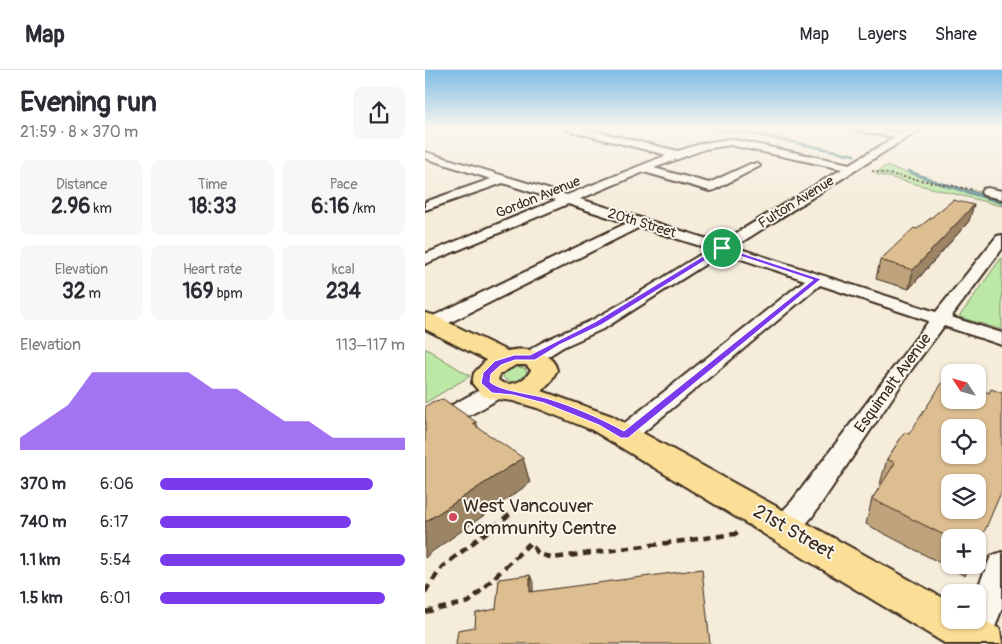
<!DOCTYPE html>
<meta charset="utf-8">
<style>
body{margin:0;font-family:Pangolin,sans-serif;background:#f7f7f7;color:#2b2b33;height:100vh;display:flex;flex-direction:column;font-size:19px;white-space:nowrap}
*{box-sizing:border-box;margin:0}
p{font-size:16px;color:#7c7c81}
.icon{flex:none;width:28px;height:28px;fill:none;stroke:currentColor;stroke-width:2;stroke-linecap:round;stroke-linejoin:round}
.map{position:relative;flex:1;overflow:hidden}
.drawer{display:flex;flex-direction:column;background:#fff;width:425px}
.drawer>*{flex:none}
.needle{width:32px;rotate:306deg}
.fabs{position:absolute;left:516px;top:294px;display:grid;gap:10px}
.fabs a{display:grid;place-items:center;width:45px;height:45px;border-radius:10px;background:#fff;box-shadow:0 1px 4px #0004;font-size:25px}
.pin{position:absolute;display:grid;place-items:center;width:42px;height:42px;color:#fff;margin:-21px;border:2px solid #fff;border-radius:50%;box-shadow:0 1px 5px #0007}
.round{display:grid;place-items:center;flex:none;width:52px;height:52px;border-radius:10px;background:#f7f7f7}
.head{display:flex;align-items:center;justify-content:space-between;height:85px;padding:0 20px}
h1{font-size:28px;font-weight:700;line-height:38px}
.stats{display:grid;grid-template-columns:repeat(3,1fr);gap:8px;height:85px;padding:5px 20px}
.stats div{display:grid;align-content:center;border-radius:10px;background:#f7f7f7;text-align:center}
.stats b{font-size:21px;font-weight:700}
.stats small{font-size:14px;font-weight:400}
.stats p{font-size:14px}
.chart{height:140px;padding:10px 20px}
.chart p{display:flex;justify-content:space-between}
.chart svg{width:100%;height:90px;margin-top:5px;fill:#7c3aed;opacity:.7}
ul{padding:0 20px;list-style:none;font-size:16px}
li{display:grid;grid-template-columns:80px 60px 1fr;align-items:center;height:38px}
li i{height:12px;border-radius:6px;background:#7c3aed}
header{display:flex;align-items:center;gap:30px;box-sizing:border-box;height:70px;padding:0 25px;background:#fff;border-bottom:1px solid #e1e1e2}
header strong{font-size:24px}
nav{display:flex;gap:28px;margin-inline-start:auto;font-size:18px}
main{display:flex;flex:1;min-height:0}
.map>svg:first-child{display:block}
.green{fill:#bce8a6;stroke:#7c8962}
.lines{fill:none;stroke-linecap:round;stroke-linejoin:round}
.stream-far1{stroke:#648c92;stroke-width:3}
.stream{stroke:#648c92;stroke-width:4}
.minor-casing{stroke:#3b2a1e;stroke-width:4}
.major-casing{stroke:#3b2a1e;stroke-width:4}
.path-far1{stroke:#3b2a1e;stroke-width:2;stroke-dasharray:2.5 2;stroke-linecap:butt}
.path{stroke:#3b2a1e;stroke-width:4.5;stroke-dasharray:8 5.5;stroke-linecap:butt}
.minor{fill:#fbf7ec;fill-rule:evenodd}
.major{fill:#fbdf96;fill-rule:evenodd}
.wall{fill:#bea37c;stroke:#3b2a1e}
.shaded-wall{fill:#9b8565;stroke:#3b2a1e}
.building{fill:#ddbe90;stroke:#3b2a1e;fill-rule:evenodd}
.route{fill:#7c3aed;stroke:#fff;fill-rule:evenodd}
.poi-dot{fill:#d1495b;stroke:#fbf7ec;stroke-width:2}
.labels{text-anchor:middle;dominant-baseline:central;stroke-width:4;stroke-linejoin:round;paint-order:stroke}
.far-street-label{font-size:14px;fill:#3b2a1e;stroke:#fbf7ec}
.street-label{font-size:16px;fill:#3b2a1e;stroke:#fbf7ec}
.near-poi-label{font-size:19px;fill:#3b2a1e;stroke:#fbf7ec;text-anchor:start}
.near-street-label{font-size:19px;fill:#3b2a1e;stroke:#fbf7ec}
</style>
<header>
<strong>Map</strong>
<nav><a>Map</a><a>Layers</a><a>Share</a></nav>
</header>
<main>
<section class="drawer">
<div class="head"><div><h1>Evening run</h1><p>21:59 · 8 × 370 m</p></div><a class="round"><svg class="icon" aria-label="share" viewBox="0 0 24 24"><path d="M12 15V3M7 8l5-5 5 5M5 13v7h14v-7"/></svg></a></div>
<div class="stats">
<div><p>Distance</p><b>2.96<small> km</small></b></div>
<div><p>Time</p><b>18:33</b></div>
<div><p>Pace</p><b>6:16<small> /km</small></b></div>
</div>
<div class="stats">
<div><p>Elevation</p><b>32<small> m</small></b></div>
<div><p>Heart rate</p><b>169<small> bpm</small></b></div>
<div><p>kcal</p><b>234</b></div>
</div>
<div class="chart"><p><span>Elevation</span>113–117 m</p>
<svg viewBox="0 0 160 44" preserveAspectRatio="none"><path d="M0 44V38L10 30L20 22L30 6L40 6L50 6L60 6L70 6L80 14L90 14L100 22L110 30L120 30L130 38L140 38L150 38L160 38V44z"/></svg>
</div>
<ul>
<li><b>370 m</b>6:06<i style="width:87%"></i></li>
<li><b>740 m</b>6:17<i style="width:78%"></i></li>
<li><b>1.1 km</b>5:54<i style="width:100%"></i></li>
<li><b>1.5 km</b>6:01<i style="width:92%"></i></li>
</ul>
</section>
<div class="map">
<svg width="577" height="574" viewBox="0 0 577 574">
<rect width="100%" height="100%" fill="#f5ecda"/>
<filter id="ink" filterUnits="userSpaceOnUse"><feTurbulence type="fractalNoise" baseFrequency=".02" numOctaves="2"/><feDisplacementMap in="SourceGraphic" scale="10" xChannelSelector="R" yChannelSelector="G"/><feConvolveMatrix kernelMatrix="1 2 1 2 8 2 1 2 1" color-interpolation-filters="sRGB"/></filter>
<g filter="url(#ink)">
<g class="green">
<path d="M460,96L527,116L577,127V136L451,104Z"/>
<path d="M577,187V260L534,247Z"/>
<path d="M0,278L45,306L0,333Z"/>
<path d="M89,297L100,298L102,304C96,311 85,315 78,307L79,302Z"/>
</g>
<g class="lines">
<g class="stream-far1">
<path d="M285,58L339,66L429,85"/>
<path d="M574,58H577"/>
<path d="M483,101L525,117"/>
</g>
<path class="stream" d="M521,115L577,132"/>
<defs>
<g id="minor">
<path d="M139,58H156L253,81L279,73L305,69L425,94L470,67L434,61L429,58H449L477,63L485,58H497L309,177L511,242L572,166L577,165V179L526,247L577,263V275L519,256L486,300L387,447C375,460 370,472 350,465L346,457L350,449L367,431L504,251L395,215L208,371L200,373L192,371L188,365L192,359L380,210L298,183L180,258L138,277L114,292L107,294L100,292L97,288C109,271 148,260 167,250C207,229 246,202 285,179L215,157L14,258L7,260L0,258V250L202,153L143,134L0,194V184L131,130L78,113L0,140V132L66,109L0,88V82L142,125L242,85L141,60ZM305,75L417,99L295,173L155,129L219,102L285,121L289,120L335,96L333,94H325L284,113L229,98L280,79Z"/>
<path d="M562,118L577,121V129L558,125L556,122L558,119Z"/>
<path d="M70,314L78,316L81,321L78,326C58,338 25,360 2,354L0,350L2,342L27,335L62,316Z"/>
<path d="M577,482V538L564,574H536L533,568L541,550H552L551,522L566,486Z"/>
</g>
<path id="major" d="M0,243L8,245L82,281C99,277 127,280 132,300L125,313L117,321L187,346L525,532V550H552V547L575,559L577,574H521L167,360L112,338L88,331L65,328L57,325L47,313L49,303L61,290L0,259ZM91,295H101L106,300C100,311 85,319 73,310L75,304Z"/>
</defs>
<use href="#minor" class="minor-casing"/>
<use href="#major" class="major-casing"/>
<path class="path-far1" d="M447,101L549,120"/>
<g class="path">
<path d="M0,522L17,497L99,433"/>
<path d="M0,542L44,532L105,473L114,484L128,488L310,464L316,459"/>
</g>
<use href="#minor" class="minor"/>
<use href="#major" class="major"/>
</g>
<g class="wall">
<path d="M544,151L484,219L451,209L455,190L492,159Z"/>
<path d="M480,362L525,468V495H545L540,506L441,454L447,429L456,415L455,414L462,389Z"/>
</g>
<g class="shaded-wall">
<path d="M549,135L544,151L484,219L488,200Z"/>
<path d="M51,352L60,376L48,354Z"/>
<path d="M98,388L105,413L8,481L0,488V452Z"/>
<path d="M105,505L108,512V529L105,522Z"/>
</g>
<g class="building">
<path d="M528,130L549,135L488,200L455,190L489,158L492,159Z"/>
<path d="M521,307L525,308V330H552V318L564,323L566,319L577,323V420L552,479V468H525L447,429L470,393L462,389L480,362L484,364ZM525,358H552V385H525ZM525,412H552V440H525Z"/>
<path d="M18,329L51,352L48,354L98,388L0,452V337L7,332Z"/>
<path d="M277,499L285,574H31L33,560L50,557L51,543L71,539L74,509L105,505V522Z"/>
</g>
</g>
<linearGradient id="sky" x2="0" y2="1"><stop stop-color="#7ebee4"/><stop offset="0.42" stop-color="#faf6ee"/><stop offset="1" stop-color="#faf6ee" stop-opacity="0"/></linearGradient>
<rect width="577" height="138" fill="url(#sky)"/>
<path class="route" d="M295,176L396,209L203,368H196L174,355L119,333L88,325L67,323L56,313L58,303L70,291L89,285H105L170,252ZM297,180L388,210L199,361C175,348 150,337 124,329C108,324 75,321 65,312L66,304L76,295L90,290H110L134,275L176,255Z"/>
<circle class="poi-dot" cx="28" cy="447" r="5"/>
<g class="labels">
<g class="far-street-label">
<text transform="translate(113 127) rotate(-22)">Gordon Avenue</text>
<text transform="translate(371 132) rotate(-32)">Fulton Avenue</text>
<text transform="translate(217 153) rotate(17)">20th Street</text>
</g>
<g class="street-label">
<text transform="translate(468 313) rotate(-54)">Esquimalt Avenue</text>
</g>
<g class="near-poi-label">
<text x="38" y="436">West Vancouver<tspan x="38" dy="22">Community Centre</tspan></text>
</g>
<g class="near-street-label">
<text transform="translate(369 462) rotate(30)">21st Street</text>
</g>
</g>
</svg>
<div class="fabs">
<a><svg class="needle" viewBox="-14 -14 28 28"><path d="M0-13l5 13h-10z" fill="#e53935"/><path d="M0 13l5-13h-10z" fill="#7c7c81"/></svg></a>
<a><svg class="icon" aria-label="locate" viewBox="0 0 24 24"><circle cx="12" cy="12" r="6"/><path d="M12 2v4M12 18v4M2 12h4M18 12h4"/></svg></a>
<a><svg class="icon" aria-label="layers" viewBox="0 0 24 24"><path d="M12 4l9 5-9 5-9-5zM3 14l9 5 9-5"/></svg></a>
<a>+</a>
<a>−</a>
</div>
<div class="pin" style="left:297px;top:178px;background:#1e9e55"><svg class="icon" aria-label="arrive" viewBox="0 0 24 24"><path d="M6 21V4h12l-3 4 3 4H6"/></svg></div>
</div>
</main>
